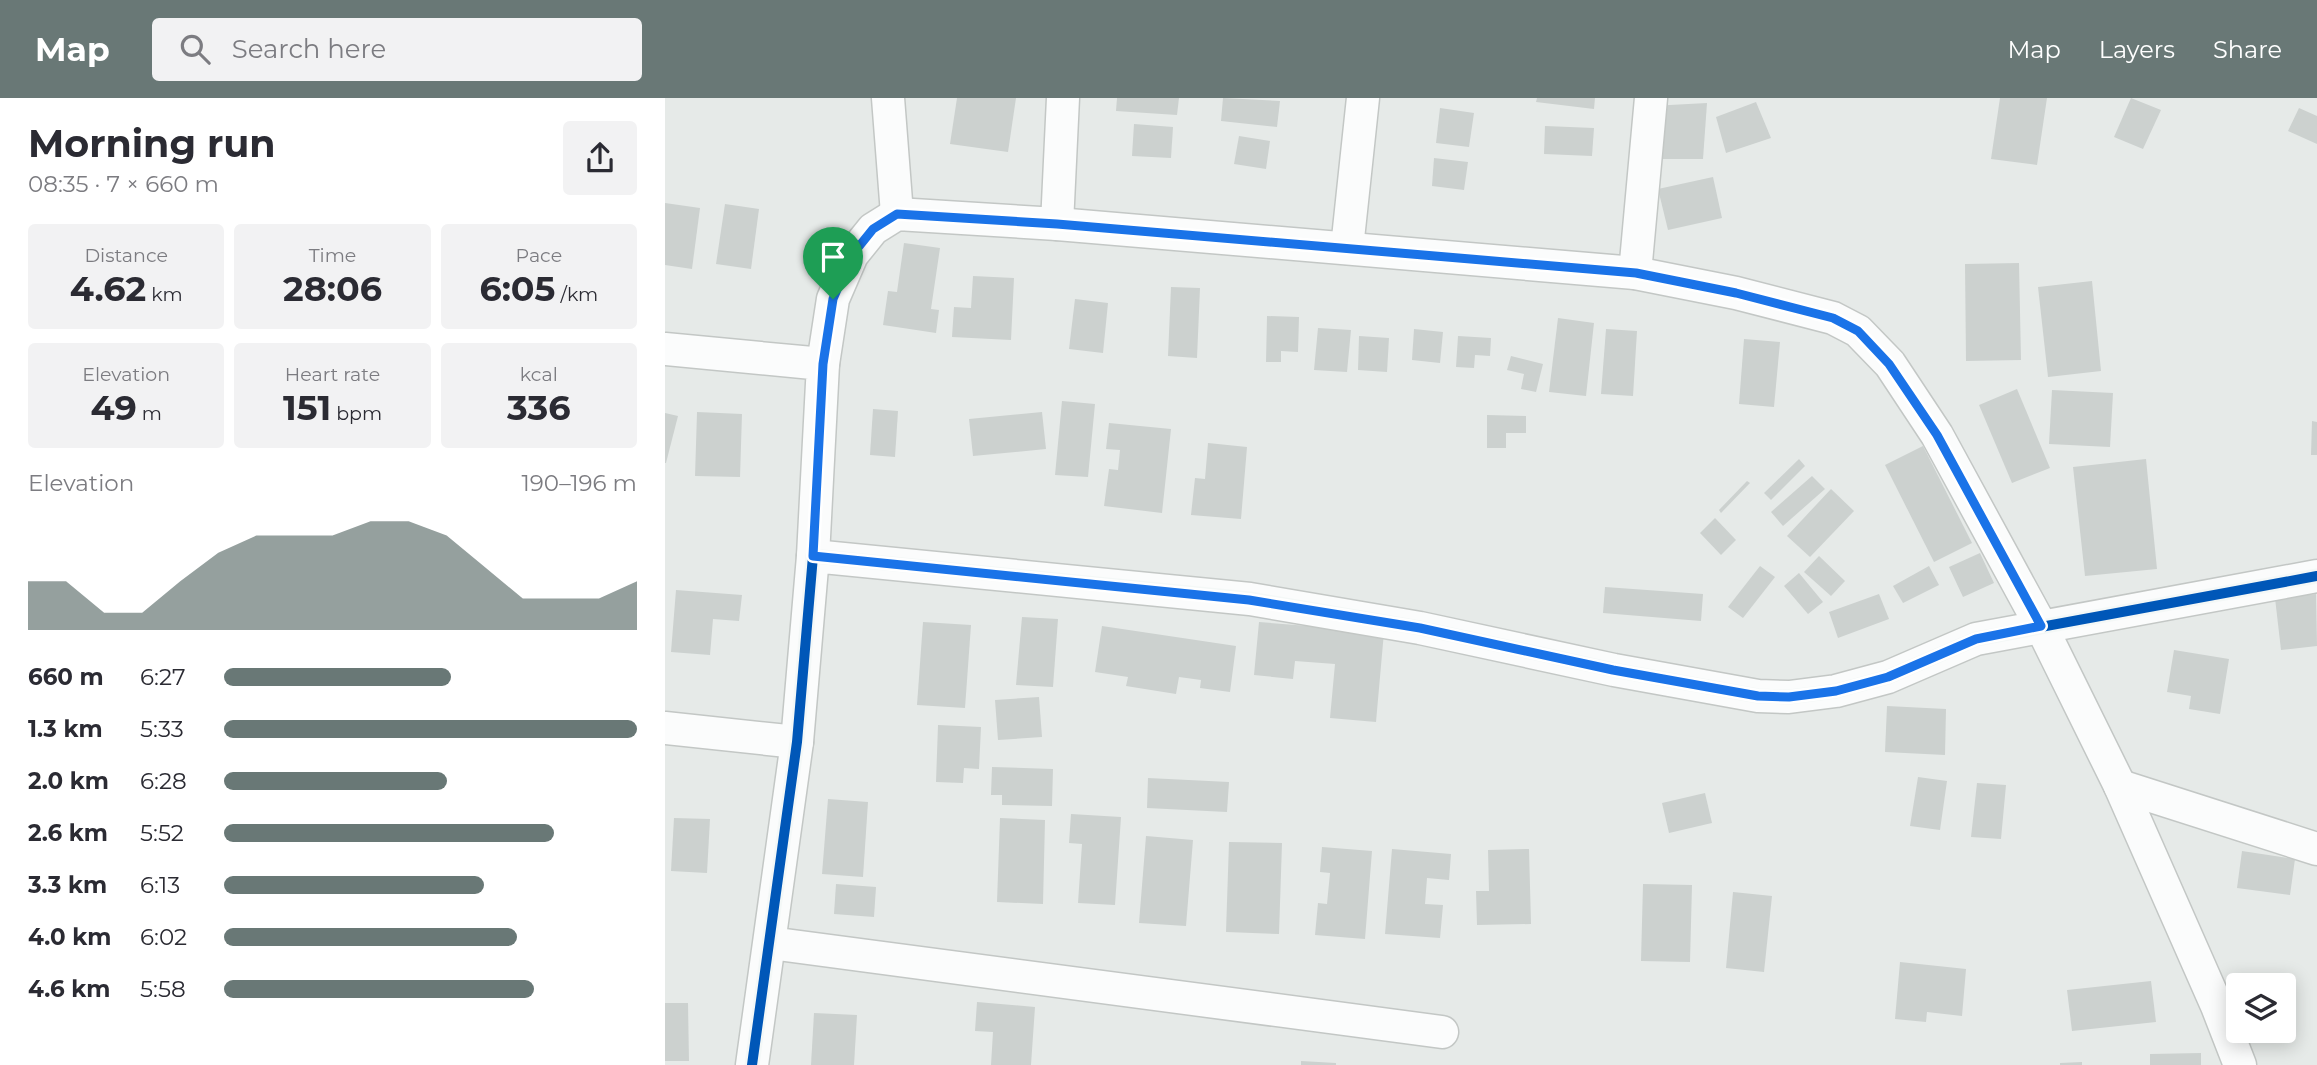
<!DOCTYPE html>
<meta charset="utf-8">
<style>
body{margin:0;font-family:Montserrat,sans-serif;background:#f2f2f3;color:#2b2b33;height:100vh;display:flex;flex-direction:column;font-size:26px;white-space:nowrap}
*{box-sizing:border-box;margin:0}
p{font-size:23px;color:#7c7c81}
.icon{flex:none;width:38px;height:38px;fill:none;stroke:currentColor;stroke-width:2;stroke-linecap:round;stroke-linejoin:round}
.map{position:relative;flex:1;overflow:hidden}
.sheet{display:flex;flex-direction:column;background:#fff;width:665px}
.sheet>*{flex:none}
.fabs{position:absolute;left:1561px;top:875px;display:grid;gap:14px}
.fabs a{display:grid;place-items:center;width:70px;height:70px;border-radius:7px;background:#fff;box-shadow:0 4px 18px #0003;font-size:35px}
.pin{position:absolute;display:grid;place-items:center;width:60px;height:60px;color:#fff;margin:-72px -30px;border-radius:50% 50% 50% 0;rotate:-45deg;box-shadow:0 0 7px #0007}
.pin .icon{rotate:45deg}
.round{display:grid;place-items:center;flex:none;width:74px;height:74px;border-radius:7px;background:#f2f2f3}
.headline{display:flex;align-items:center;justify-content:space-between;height:119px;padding:0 28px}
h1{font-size:38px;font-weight:700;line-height:52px}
.figures{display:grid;grid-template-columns:repeat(3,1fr);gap:10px;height:119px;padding:7px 28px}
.figures div{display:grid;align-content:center;border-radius:7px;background:#f2f2f3;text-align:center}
.figures b{font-size:35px;font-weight:700}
.figures small{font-size:19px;font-weight:400}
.figures p{font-size:19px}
.chart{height:196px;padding:14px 28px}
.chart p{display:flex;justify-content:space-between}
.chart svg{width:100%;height:126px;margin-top:7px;fill:#697876;opacity:.7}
ul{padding:0 28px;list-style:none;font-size:23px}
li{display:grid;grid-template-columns:112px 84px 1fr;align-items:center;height:52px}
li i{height:18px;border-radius:9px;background:#697876}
header{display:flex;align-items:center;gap:42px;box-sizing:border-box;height:98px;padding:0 35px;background:#697876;color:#fff}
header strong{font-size:33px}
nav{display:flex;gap:38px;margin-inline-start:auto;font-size:24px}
.search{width:490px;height:63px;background:#f2f2f3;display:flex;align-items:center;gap:18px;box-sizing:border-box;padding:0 24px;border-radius:7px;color:#7c7c81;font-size:26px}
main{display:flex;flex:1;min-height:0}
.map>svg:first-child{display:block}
.building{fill:#ccd1cf}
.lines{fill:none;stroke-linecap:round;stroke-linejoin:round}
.minor-casing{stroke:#c3c7c5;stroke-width:35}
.minor{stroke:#fbfcfc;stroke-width:32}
.cycleway-casing{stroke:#f4f8f7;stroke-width:15}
.cycleway{stroke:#0057b8;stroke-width:10}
.route-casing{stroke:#fff;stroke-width:14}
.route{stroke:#1a73e8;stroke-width:9}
</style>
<header>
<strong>Map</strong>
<div class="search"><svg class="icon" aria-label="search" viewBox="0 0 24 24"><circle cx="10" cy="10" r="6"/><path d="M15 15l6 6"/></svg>Search here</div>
<nav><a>Map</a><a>Layers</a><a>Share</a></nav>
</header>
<main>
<section class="sheet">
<div class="headline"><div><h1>Morning run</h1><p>08:35 · 7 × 660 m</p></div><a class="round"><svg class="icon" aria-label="share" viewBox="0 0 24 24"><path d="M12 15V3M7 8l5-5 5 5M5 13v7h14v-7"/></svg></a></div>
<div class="figures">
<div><p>Distance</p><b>4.62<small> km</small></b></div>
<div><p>Time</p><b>28:06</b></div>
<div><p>Pace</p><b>6:05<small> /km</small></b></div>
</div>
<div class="figures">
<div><p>Elevation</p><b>49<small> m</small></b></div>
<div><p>Heart rate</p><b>151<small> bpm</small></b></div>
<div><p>kcal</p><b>336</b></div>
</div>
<div class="chart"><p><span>Elevation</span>190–196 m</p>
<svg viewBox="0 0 160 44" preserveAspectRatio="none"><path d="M0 44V27L10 27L20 38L30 38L40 27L50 17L60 11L70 11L80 11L90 6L100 6L110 11L120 22L130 33L140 33L150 33L160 27V44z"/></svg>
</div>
<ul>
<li><b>660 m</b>6:27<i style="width:55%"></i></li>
<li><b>1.3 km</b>5:33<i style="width:100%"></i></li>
<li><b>2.0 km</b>6:28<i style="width:54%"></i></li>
<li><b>2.6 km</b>5:52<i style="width:80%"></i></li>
<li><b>3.3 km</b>6:13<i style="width:63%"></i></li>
<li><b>4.0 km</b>6:02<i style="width:71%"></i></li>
<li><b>4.6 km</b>5:58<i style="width:75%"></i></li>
</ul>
</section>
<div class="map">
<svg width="1652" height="967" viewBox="0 0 1652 967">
<rect width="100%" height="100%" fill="#e6eae8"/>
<g class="building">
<path d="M292,0H351L343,54L285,46Z"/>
<path d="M452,0H514L512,17L451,13Z"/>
<path d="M558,0L615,3L612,29L556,23Z"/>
<path d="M872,0H930L929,11L871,4Z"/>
<path d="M1335,0H1382L1372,67L1326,61Z"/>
<path d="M1466,0L1496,12L1478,51L1449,39Z"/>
<path d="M1091,4L1106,40L1061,55L1051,19Z"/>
<path d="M1042,5L1038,61H989L986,8Z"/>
<path d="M775,10L809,15L804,49L771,45Z"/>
<path d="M1634,10L1652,18V46L1623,33Z"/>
<path d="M469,26L508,29L506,60L467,58Z"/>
<path d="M880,28L929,30L927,58L879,56Z"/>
<path d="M574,38L605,43L601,71L569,66Z"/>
<path d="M769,60L803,64L799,92L767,88Z"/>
<path d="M1048,79L1057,120L1003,132L993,91Z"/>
<path d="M0,105L35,110L27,171L0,167Z"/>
<path d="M60,106L94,111L86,171L51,166Z"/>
<path d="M239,145L275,150L266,211L274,212L271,235L218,227L223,193L232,194Z"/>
<path d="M1354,165L1356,262L1301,263L1300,166Z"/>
<path d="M308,178L349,180L346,242L287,239L289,209L306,210Z"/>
<path d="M1427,183L1436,273L1383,279L1373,189Z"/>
<path d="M506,189L535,190L532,260L503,258Z"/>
<path d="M410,201L443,205L438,255L404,251Z"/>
<path d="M602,218L634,219L633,254L616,253V264H601Z"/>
<path d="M893,220L929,225L921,298L884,294Z"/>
<path d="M653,230L686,232L682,274L649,272Z"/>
<path d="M749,231L778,234L775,265L747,262Z"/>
<path d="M941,231L972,233L968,298L936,296Z"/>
<path d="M694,238L724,240L722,274L693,272Z"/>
<path d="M793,238L826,240L825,258L810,257L809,270L791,269Z"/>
<path d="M1079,241L1115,244L1109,309L1074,306Z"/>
<path d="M846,258L878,266L871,294L856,291L859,276L842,272Z"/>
<path d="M1352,291L1385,370L1347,385L1314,307Z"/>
<path d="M1387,292L1448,295L1445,349L1384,346Z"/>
<path d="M397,303L430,306L423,379L390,377Z"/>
<path d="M208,311L233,313L230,359L205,357Z"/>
<path d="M32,314L77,316L75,379L30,378Z"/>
<path d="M377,314L381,351L308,358L304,321Z"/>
<path d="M0,315L13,318L1,365H0Z"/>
<path d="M822,317L861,318V335H841V350H822Z"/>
<path d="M1647,323L1652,324V357H1646Z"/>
<path d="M444,325L506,331L497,415L439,408L444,371L453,372L455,352L441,351Z"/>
<path d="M543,345L582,349L576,421L526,417L530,380L540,381Z"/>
<path d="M1258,348L1307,445L1269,464L1220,367Z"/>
<path d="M1134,361L1140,368L1106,402L1099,395Z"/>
<path d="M1481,361L1492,471L1420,478L1408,369Z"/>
<path d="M1147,378L1160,391L1118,428L1106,414Z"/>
<path d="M1082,383L1085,385L1056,415L1054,412Z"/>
<path d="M1166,391L1189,413L1145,459L1122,438Z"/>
<path d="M1050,420L1071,442L1056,457L1035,435Z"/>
<path d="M1315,455L1329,485L1298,499L1284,469Z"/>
<path d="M1154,458L1180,483L1166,498L1139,474Z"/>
<path d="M1095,468L1110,479L1078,520L1063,509Z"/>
<path d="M1264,468L1274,487L1238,505L1228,488Z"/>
<path d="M1134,475L1158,504L1143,516L1119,488Z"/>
<path d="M940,489L1038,496L1036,523L938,515Z"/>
<path d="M11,492L77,497L74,523L48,521L45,557L6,554Z"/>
<path d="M1214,496L1224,521L1173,540L1164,514Z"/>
<path d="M1651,496L1652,548L1616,552L1610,500Z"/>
<path d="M357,519L393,521L388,589L351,587Z"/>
<path d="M258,524L306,527L300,610L252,607Z"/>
<path d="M594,524L719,534L711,624L665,620L670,566L630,563L628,581L589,577Z"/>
<path d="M437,528L571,548L565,594L535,590L536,582L514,579L511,596L461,588L463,579L430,574Z"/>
<path d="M1509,552L1564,561L1555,616L1524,611L1526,598L1502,594Z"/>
<path d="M374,599L377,639L333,642L330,602Z"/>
<path d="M1222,608L1281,611L1280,657L1220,654Z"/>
<path d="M273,627L316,629L314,671L299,670L298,685L271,684Z"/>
<path d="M327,669L388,671L387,708L337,707V697H326Z"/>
<path d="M1253,679L1282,683L1275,732L1245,728Z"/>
<path d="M483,680L564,684L562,714L482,710Z"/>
<path d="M1312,685L1341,687L1336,741L1306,739Z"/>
<path d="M1040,695L1047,725L1004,735L997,705Z"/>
<path d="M163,701L203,704L198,779L157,776Z"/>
<path d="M406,716L456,719L450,807L413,805L417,746L404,745Z"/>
<path d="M9,720L45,721L42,775L6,773Z"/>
<path d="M335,720L380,722L378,806L332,804Z"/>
<path d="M481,738L528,742L521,828L474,825Z"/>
<path d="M564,744L617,745L614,836L561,834Z"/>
<path d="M657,749L707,753L700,841L650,837L653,805L662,806L665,775L655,774Z"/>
<path d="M727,751L786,756L784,782L762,780L760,806L778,807L775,840L720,836Z"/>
<path d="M864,751L866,826L812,827L811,793H824L823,752Z"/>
<path d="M1577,753L1630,761L1625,797L1572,790Z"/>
<path d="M171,786L211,789L209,819L169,816Z"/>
<path d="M978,786L1027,787L1025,864L976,863Z"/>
<path d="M1068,794L1107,798L1099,874L1061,870Z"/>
<path d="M1235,864L1301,871L1297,918L1262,914L1261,924L1230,921Z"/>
<path d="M1486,883L1491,924L1407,933L1402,892Z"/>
<path d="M312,904L370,909L366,967H326L328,934L310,933Z"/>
<path d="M0,905H23L24,963H0Z"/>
<path d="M149,915L192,917L189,967H146Z"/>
<path d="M1536,955V967H1485V956Z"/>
<path d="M636,963L671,965V967H636Z"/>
<path d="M1417,964V967H1395V965Z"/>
</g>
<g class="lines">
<defs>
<g id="minor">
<path d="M223,0L232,116"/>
<path d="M392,126L398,0"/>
<path d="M682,150L698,0"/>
<path d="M970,175L986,0"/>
<path d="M0,251L158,266L148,458"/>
<path d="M158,266L168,201L187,157L208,131L232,116L392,126L970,175L1071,195L1168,220L1193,233L1225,266L1272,337L1376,528L1455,688L1552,908L1575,967"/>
<path d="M0,630L132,644"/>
<path d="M1455,688L1652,751"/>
<path d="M105,845L777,934"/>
<path d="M87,967L132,644L148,458L585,501L755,530L949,572L1093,598L1124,599L1171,593L1223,579L1311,541L1652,478"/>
</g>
</defs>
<use href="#minor" class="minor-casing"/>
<use href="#minor" class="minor"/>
<defs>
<path id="cycleway" d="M87,967L132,644L148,458L585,501L755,530L949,572L1093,598L1124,599L1171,593L1223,579L1311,541L1652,478"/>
</defs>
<use href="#cycleway" class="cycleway-casing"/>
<use href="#cycleway" class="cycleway"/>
</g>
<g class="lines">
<defs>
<path id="route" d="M232,116L392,126L971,175L1071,195L1168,220L1193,233L1224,266L1272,337L1376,528L1311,541L1223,579L1171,593L1124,599L1093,598L948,572L755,530L584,502L148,458L158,266L168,201L187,157L208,131Z"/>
</defs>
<use href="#route" class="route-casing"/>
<use href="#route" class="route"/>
</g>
</svg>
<div class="fabs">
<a><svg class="icon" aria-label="layers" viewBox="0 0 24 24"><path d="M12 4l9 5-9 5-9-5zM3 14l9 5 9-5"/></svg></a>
</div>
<div class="pin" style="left:168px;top:201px;background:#1e9e55"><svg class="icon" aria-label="arrive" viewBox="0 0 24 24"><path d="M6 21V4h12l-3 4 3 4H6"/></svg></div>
</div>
</main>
